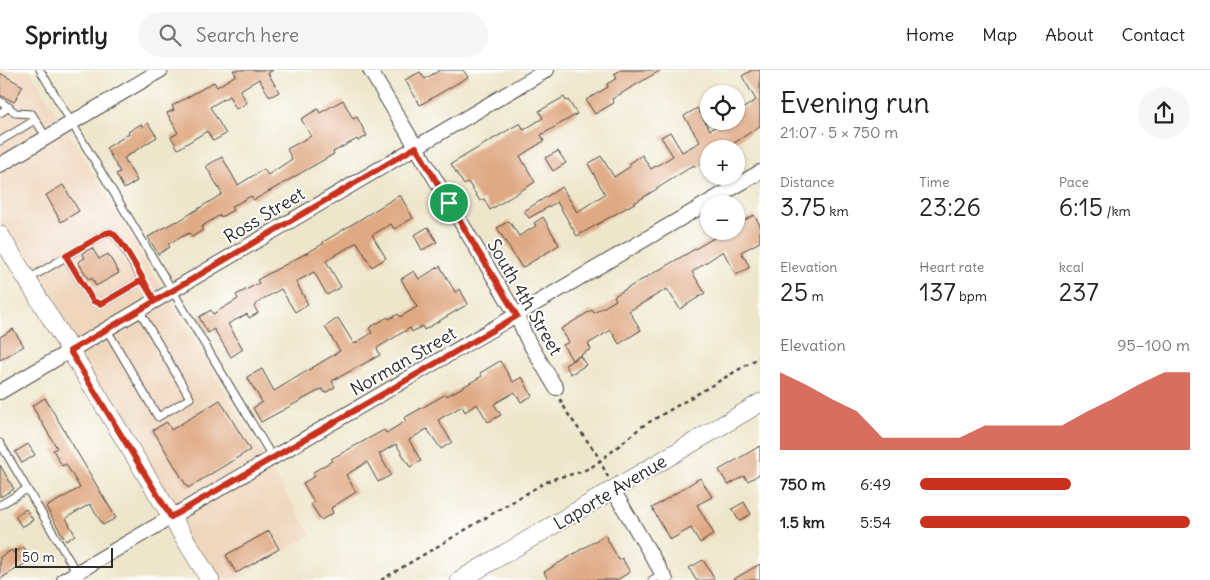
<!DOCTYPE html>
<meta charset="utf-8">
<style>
body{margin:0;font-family:Delius,sans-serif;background:#f6f6f6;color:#222;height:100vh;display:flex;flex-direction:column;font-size:19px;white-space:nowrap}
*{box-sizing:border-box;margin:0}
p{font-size:16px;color:#767676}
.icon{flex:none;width:28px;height:28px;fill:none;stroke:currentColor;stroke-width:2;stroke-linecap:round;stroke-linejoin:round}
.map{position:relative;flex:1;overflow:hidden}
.sheet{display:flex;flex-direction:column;background:#fff;width:450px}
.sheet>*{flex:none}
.buttons{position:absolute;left:700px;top:15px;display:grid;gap:10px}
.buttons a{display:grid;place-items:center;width:45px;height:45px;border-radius:50%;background:#fff;box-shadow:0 1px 4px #0004;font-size:25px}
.scale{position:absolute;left:15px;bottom:12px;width:98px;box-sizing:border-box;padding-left:5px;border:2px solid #2b2b2b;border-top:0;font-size:14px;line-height:18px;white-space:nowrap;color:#2b2b2b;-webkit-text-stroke:4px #fff;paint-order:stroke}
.pin{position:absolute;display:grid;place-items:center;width:42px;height:42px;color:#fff;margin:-21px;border:2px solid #fff;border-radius:50%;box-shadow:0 1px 5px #0007}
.round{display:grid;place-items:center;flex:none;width:52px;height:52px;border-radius:26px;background:#f6f6f6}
.overview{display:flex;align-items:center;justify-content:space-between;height:85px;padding:0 20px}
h1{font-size:28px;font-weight:600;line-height:38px}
.figures{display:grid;grid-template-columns:repeat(3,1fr);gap:8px;height:85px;padding:5px 20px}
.figures div{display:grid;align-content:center}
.figures b{font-size:25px;font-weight:600}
.figures small{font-size:14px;font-weight:400}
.figures p{font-size:14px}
.chart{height:140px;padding:10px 20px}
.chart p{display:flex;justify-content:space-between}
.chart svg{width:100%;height:90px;margin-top:5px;fill:#c8321e;opacity:.7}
ul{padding:0 20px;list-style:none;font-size:16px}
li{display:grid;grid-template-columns:80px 60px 1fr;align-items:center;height:38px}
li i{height:12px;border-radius:6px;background:#c8321e}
header{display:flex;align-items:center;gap:30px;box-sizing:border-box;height:70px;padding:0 25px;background:#fff;border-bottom:1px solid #e0e0e0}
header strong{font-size:24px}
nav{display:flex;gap:28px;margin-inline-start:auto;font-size:18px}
.search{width:350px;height:45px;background:#f6f6f6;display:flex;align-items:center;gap:12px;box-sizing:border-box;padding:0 18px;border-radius:28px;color:#767676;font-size:19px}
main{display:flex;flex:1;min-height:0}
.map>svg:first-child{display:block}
.built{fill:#efd6bc}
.building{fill:#dfa983}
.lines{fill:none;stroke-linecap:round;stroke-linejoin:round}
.service-casing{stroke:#484743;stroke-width:9}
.minor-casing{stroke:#484743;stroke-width:16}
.tertiary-casing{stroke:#484743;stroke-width:19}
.path{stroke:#484743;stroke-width:2.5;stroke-dasharray:4 4;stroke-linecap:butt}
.service{stroke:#fff;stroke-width:7}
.minor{stroke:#fff;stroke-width:14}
.tertiary{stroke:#fff;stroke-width:18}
.route-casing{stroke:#fff;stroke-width:10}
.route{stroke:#c8321e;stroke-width:6}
.labels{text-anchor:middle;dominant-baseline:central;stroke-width:4;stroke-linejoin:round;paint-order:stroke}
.street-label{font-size:18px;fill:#2b2b2b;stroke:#fff}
</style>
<header>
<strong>Sprintly</strong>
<div class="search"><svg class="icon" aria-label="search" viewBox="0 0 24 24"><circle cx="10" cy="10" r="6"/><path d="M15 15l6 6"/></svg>Search here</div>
<nav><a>Home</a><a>Map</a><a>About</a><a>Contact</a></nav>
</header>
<main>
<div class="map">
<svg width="760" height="510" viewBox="0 0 760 510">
<rect width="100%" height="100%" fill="#fff"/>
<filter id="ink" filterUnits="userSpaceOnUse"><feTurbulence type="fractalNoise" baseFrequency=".02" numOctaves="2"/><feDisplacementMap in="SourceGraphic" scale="10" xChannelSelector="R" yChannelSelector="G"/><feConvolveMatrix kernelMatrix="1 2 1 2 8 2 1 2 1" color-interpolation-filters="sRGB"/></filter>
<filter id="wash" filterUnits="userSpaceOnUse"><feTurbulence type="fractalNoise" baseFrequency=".0096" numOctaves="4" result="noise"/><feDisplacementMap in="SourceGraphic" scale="20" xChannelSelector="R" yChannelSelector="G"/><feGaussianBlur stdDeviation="1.12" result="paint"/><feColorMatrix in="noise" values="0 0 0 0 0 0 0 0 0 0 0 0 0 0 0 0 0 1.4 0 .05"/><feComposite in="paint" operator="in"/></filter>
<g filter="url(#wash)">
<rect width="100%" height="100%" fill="#eee6cb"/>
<path class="built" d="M0,0H30L311,465L233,510H212L0,157Z"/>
<g id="blocks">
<g class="building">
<path d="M233,0H273L268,3L279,22L270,27L259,9L240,20L247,33L236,39L229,26L210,37L226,64L213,71L207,61L178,79L171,67L178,63L167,43L174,40L172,36L214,12L217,17L236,5Z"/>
<path d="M440,0H463L468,7L420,35L405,10L420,2L425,9Z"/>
<path d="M621,0H661L612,29L614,33L595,44L586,30L608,17L607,14L617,8L614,4Z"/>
<path d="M752,0H760V56L725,79H709V89L695,97L694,95L633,134L577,166L557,132L529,148L524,141L562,117L577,142L605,124L588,94L601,86L614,107L631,96L629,94L642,85L651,99L673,86L661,67L670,62L682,82L700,72L684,46L697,38L710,60L724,51H736V43L756,30L742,6Z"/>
<path d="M0,3L23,16L14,32L0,25Z"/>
<path d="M564,27L566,31L568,30L577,44L541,65L544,71L520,86L535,112L490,140L484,129L480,131L468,112L464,115L451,94L520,53L524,60L543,48L539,41Z"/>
<path d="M343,30L353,49L357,47L367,66L358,71L357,69L333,82L334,84L254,130L251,126L231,137L233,140L221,147L220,145L201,157L203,160L192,167L189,163L168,174L170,177L158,184L148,167L176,151L177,152L222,124L206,96L222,87L238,115L264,99L268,105L292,89L287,79L311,66L301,49L318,39L320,43Z"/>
<path d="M148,53L157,67L124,88L137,111L124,119L116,104L120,102L106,78L129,64L128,62L141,54L142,57Z"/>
<path d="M558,81L566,93L553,101L545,88Z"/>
<path d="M63,115L79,141L61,152L46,125Z"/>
<path d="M400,125L413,148L394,159L391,154L372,165L386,188L372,197L357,172L326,191L341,217L327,225L314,202L296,212L308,234L295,242L281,219L263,229L254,236L258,243L249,248L247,244L228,254L243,279L231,287L214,259L208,263L199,247L211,240L213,244L238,229L236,225L259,213L257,210L323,174V172Z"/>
<path d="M754,145L760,155V172L741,182L750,197L736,205L723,181L692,202L705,223L680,239L667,219L629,241L641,260L619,274L611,260L588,274L591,279L572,290L563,275L569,272L561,259L592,240L594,243L616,230L614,226L726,161H736V155Z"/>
<path d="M543,147L559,175L522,198L497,158L509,151L519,166L536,156L534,153Z"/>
<path d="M428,157L437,172L422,180L414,165Z"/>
<path d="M92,178L99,189L108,184L119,203L96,216L92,208L89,210L78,192L85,188L82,183Z"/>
<path d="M440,196L455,222L460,219L468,234L424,260L422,256L412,262L410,258L377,278L380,285L332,311L335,317L325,323L322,319L261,352L253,338L262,332L247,307L262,299L274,321L340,281L325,257L338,248L354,274L372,263L369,258L388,247L389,249L398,244L400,247L417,237L401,209L414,201L419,209Z"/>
<path d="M13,259L24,276L0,290V267Z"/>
<path d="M580,286L586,295L571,304L565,295Z"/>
<path d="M500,291L513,312L522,307L532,326L521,332L515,322L494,334L501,345L488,352L477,334L465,342L462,336L438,350L452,372L441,379L427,359L409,370L421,391L410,397L396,374L379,384L391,405L378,412L367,392L346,405L356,422L331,438L333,443L321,450L311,434L314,432L303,413L315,406L313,402L332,391L331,389L384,360L386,363L406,351L404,348L446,324L447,326L482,306L480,303Z"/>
<path d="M45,328L116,448L103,455L90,434L66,448L75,465L66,471L46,437L80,418L66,394L62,396L53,380L57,378L32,336Z"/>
<path d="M220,330L250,380L188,418L153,360L167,352L171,360Z"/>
<path d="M28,374L35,385L22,393L15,382Z"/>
<path d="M760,376V404L748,411L744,406L728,415L719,400Z"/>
<path d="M0,395L14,419L0,427Z"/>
<path d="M700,408L712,427L697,435L714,464L700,473L691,458L670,470L652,438Z"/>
<path d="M744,432L751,444L739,451L732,439Z"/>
<path d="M26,439L33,450L22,457L15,446Z"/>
<path d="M269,461L279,479L236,503L226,485Z"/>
<path d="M605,465L619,490L622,488L630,502L617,510H548L544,502Z"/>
<path d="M24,477L31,490L0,509V487L12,480L14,483Z"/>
<path d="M703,490L715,510H696L689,498Z"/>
<path d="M760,494V510H732Z"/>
</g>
</g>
</g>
<g filter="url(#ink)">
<use href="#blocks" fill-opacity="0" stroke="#484743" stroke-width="1"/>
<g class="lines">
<defs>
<g id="service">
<path d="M40,0L273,388"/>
<path d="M0,31L16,43L32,44L46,67"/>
<path d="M0,43L9,37"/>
<path d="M0,71L35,50"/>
<path d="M66,187L93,231L101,234L142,210"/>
<path d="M27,210L106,163L111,162L119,170L155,231"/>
<path d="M107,260L158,347L190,328L139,240"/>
<path d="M0,373L81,510"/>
<path d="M0,435L27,419"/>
<path d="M652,510L662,504"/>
</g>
<g id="minor">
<path d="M370,0L517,246L527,269L556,318"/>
<path d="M0,95L161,0"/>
<path d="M0,322L547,0"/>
<path d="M613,420L666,510"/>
<path d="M64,510L760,102"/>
</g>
<g id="tertiary">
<path d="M0,165L210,510"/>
<path d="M460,510L760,333"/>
</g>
</defs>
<use href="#service" class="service-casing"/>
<use href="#minor" class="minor-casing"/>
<use href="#tertiary" class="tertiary-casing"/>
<g class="path">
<path d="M560,329L568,344L596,383L608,407"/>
<path d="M381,510L544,413L556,408L581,402L593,396L609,384L641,357L760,287"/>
</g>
<use href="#service" class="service"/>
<use href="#minor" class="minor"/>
<use href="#tertiary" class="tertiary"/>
</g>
</g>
<g class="lines" filter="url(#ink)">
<defs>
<path id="route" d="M449,133L416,77L155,231L142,210L101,234L93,231L66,186L106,163L111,162C124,170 146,216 155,231L70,281L171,447L517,246L449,133"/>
</defs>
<use href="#route" class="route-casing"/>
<use href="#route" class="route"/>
</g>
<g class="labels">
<g class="street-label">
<text transform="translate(264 145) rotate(-31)">Ross Street</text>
<text transform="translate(525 227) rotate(60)">South 4th Street</text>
<text transform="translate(403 291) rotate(-30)">Norman Street</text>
<text transform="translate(610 422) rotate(-31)">Laporte Avenue</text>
</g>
</g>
</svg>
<div class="buttons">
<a><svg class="icon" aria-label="locate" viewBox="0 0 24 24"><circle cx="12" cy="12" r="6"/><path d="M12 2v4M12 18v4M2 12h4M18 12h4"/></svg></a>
<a>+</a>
<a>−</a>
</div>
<div class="scale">50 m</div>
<div class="pin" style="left:449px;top:133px;background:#1e9e55"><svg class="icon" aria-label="arrive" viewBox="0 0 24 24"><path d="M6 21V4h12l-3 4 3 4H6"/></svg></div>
</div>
<section class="sheet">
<div class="overview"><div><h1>Evening run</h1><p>21:07 · 5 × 750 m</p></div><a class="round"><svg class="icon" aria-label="share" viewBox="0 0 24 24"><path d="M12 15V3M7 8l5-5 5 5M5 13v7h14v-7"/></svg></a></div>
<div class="figures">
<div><p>Distance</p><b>3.75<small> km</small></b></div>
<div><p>Time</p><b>23:26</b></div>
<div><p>Pace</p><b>6:15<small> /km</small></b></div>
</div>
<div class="figures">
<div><p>Elevation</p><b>25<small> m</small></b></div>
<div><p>Heart rate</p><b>137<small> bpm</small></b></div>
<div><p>kcal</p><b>237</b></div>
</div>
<div class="chart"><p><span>Elevation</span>95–100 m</p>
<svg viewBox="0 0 160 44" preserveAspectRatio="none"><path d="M0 44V6L10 12L20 19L30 25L40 38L50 38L60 38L70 38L80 32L90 32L100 32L110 32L120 25L130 19L140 12L150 6L160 6V44z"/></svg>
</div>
<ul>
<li><b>750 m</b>6:49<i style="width:56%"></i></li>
<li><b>1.5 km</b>5:54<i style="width:100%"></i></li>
</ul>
</section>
</main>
